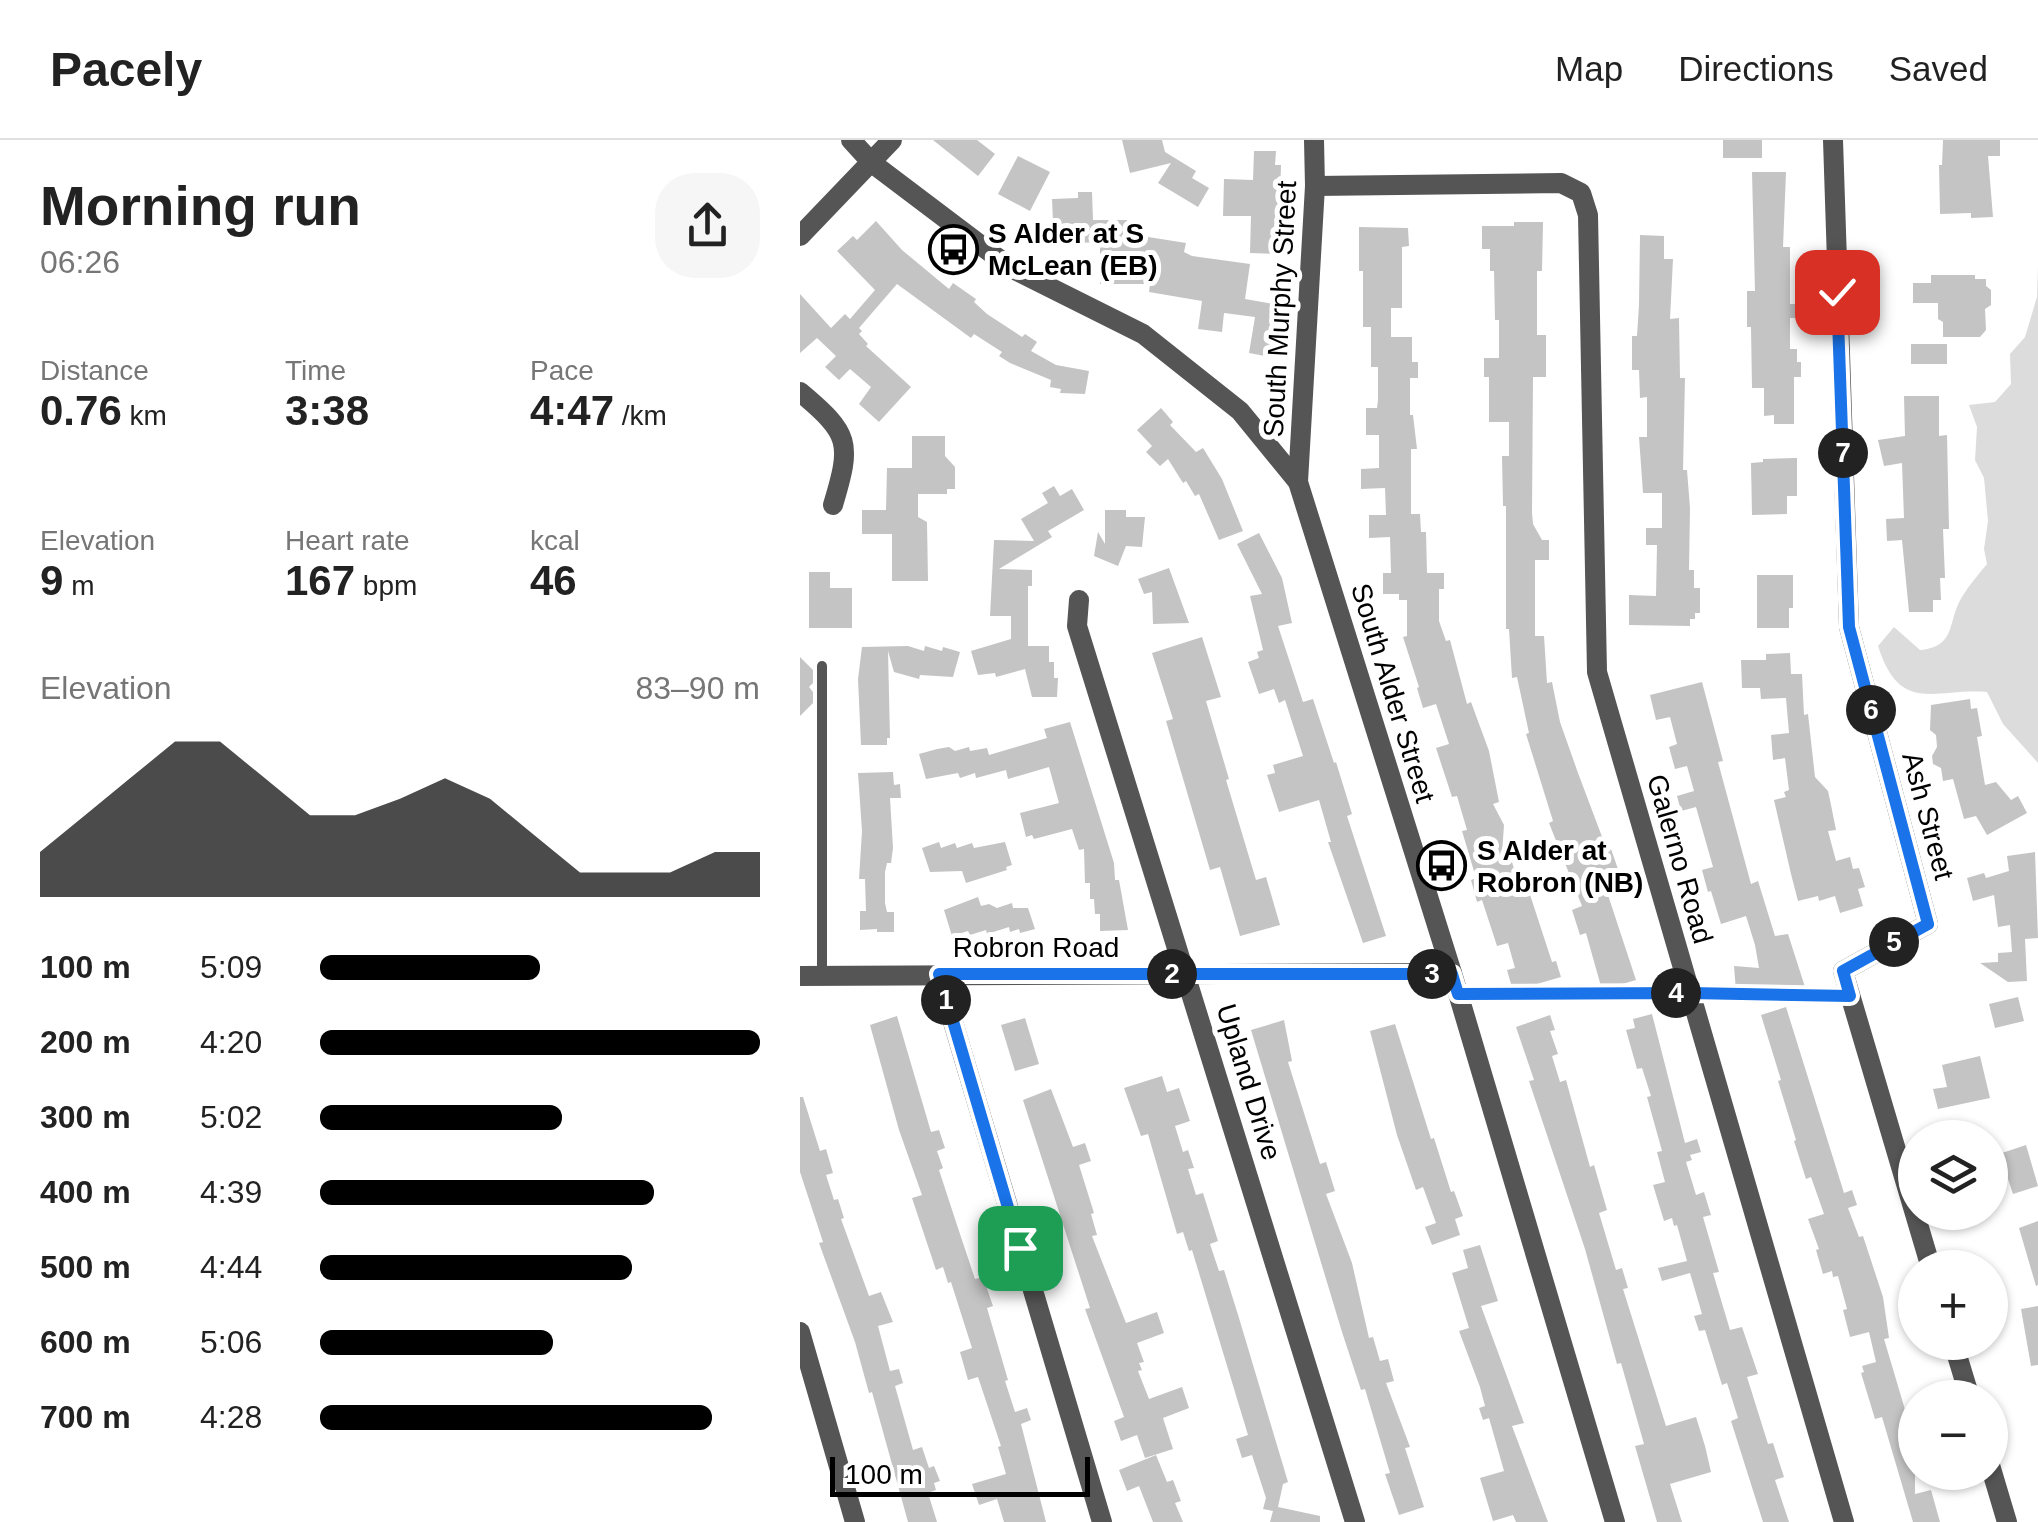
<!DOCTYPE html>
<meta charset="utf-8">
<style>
body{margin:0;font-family:Arial,sans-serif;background:#f6f6f6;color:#222;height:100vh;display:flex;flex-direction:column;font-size:38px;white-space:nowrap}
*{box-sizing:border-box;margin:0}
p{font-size:32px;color:#767676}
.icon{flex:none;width:55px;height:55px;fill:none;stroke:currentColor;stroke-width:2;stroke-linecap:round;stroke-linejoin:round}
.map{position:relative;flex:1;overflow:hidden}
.details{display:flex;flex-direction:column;background:#fff;width:800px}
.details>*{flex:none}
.fabs{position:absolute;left:1098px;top:980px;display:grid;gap:20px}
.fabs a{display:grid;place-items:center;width:110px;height:110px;border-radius:50%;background:#fff;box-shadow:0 2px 8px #0004;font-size:50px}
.scale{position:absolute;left:30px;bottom:25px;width:260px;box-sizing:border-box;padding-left:10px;border:5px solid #000;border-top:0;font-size:28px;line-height:35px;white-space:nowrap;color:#000;-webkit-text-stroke:8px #fff;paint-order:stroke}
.pin{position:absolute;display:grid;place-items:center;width:85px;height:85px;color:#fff;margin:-42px;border-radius:20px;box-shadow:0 5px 15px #0006}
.km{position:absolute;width:50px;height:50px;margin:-25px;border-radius:50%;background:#222;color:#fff;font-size:28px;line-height:50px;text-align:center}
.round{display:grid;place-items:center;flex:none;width:105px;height:105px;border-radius:40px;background:#f6f6f6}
.head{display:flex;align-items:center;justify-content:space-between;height:170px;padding:0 40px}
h1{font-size:55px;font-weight:700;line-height:75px}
.stats{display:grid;grid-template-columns:repeat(3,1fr);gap:15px;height:170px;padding:10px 40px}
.stats div{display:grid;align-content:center}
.stats b{font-size:42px;font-weight:700}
.stats small{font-size:28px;font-weight:400}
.stats p{font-size:28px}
.chart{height:280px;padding:20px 40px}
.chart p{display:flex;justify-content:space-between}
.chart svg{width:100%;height:180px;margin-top:10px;fill:#000;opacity:.7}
ul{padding:0 40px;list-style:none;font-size:32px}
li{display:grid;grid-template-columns:160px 120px 1fr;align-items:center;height:75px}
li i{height:25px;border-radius:12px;background:#000}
header{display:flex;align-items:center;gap:60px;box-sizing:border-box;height:140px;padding:0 50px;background:#fff;border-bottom:2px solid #e0e0e0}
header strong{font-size:48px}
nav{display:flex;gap:55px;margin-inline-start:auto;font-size:35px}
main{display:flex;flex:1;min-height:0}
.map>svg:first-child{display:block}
.green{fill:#dcdcdc}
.building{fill:#c4c4c4}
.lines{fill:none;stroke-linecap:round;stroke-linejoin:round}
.path{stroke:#777;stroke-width:2.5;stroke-dasharray:2.5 5;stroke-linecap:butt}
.service{stroke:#555;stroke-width:10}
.minor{stroke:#555;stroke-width:20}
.tertiary{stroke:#555;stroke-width:20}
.route-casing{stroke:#fff;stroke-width:20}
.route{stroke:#1a73e8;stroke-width:12}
.labels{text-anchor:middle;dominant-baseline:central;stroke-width:10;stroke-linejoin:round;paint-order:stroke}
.poi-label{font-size:28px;font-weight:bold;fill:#000;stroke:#fff;text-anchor:start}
.street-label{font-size:28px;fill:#000;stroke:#fff}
</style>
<header>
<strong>Pacely</strong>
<nav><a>Map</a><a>Directions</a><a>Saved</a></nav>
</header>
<main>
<section class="details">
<div class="head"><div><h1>Morning run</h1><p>06:26</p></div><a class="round"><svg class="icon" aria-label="share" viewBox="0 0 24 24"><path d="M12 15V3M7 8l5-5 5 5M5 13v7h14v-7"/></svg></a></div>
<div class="stats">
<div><p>Distance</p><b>0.76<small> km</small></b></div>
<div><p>Time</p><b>3:38</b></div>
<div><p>Pace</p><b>4:47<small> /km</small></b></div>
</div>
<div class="stats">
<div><p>Elevation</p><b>9<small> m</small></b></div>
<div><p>Heart rate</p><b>167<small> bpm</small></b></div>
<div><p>kcal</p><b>46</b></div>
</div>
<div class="chart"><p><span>Elevation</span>83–90 m</p>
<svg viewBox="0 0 160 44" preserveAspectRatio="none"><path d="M0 44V33L10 24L20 15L30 6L40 6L50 15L60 24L70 24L80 20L90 15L100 20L110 29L120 38L130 38L140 38L150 33L160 33V44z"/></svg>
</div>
<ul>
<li><b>100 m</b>5:09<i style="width:50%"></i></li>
<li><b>200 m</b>4:20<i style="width:100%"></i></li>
<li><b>300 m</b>5:02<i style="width:55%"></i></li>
<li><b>400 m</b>4:39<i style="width:76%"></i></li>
<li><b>500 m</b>4:44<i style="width:71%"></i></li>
<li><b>600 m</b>5:06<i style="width:53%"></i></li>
<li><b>700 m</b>4:28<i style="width:89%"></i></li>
</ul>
</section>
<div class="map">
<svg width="1238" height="1382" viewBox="0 0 1238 1382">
<rect width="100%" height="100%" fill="#fff"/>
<path class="green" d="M1238,126V623L1203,584L1187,552C1134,548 1100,575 1078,506L1094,487L1120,510C1157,507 1147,481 1162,457C1169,445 1178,435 1187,424L1184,409L1188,381L1184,338L1175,320L1177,287L1169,265L1195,262L1211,244L1210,214L1225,197L1237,157Z"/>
<g class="building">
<path d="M133,0H177L195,14L178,36Z"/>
<path d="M322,0H362L365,12L396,31L392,38L409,48L398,67L358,43L371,23L330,33Z"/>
<rect x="923" y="0" width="39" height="18"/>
<path d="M1143,0H1200V16H1188L1193,77L1171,78V73L1140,74L1139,25H1142Z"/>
<path d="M454,11H476L475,25H481L478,114L450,113L451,76H423L424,39L453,40Z"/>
<path d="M218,16L250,32L230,71L198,54Z"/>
<path d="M952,32H986L983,107H990V164H998V178H990V209H997V222H1001V237H994V284H974V275L964,276V248H952L951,187H947V151H955Z"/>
<path d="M278,52H292L293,80H327V90H342V96L386,103L384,112L392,116L450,124L445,159L485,166L476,218L449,213L455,177L424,173L422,192L398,189L402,161L349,152L350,144H300V102L254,104L252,59L278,58Z"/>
<path d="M76,81L102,110L149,149L153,143L176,159L174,162L187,174L222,197L225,194L237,202L231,211L256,225L289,231L285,254L260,253L261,249L250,247L251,240L210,223L199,216L202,212L174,194L171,198L97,144L59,188L62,191L59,194L68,204L66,206L111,247L79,282L59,264L71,247L50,229L39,240L25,227L36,216L17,198L0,213V154L31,188L45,174L50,179L75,150L37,111L53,96L57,100Z"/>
<path d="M714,82H743L742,131H737V195H746V237H733L732,373L733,384L742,400H749V420H735V496H744L747,543L752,542L760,582L778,633L807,710L811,709L818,729L807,733L813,750L807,752L836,840L802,850L786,793L780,795L772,770L782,766L749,683L753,681L726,594L729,593L717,537L712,538L709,489H706V366H703L702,316H709V282H689V237H684V218H699V180H695L694,131H690V109H682V86H714Z"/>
<path d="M559,87L608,88L609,106L602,107V168H591V197H612V222H618V238H610V275H613L617,309H611V374H620L621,392H626L627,433H644V449H639V481L646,501L650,500L667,564L671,562L689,611L699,662L693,664L704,685L702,714L709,712L715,732L722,730L752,822L756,821L761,837L713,851L707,830L715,828L708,803L697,806L682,760L677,762L671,740L676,738L662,691L667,690L657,656L652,657L636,608L649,604L636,564L623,568L617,548L619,547L603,497L607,496V460H599V454H583V433H591L590,397L569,398V375H586L585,348L561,349V329L579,328V295H566V268H577L578,260V227H571V187H563V131H559Z"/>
<path d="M840,95L864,96V119H873L870,179L879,178L880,238H885L883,330H887L890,368L889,430H894V448H900V473H895V479H890V486L829,485V455L856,456L857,405H846V388H862V353H843L839,297H847V257L840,258L839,230H832V196H837L839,165Z"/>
<path d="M1131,135H1175V139H1186V146L1191,150V165L1185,169L1186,190L1180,197H1143V182L1138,179V163H1113V143H1131Z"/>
<rect x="1111" y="204" width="36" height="20"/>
<path d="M1104,256H1139V296L1147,295L1149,389H1143L1145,438H1140L1141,460H1133V472H1109L1102,400L1087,401L1086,379L1104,378L1102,323L1084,326L1078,300L1105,296Z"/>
<path d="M361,268L373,282L370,285L396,312L403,308L422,339L443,391L419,400L399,354L395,356L386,341L383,343L368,319L360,326L346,312L352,306L337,290Z"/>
<path d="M112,296H145V316L155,327V349H147V354H118V377L127,382L128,441H92V394H62V370H86L87,328H112Z"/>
<path d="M997,318V356H987V374L952,375L951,323L963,322V319Z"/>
<path d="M254,346L260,356L272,349L284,370L248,391L252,397L199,429L232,430V446H228V506H249V522H254V538H258L257,557H232L225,529L196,537L195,533L178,535L171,511L211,499V476H190L194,400L234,401L221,379L248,363L242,353Z"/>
<path d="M305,370H326V377H345L342,407L326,406L318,426L294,416L298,392L305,404Z"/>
<path d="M459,393L482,438L492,483L478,486L503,562L513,559L534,623L536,622L552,674L547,676L586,796L563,803L528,702H531L519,660L479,672L467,635L475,633L473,625L503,616L485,560L479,563L474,549L459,554L448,522L459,518L457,512L463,510L450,456L462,454L437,404Z"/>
<path d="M369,428L389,483L353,484L352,452L344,454L338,439Z"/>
<path d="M9,432H30V448H52V488H9Z"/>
<path d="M957,435H993V468H989V488H957Z"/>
<path d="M402,497L421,557L406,561L429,639L426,640L456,740L466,737L480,785L440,796L420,727L410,730L366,581L373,579L352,513Z"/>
<path d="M108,506L124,511L125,506L142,511L143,507L160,512L153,537L120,535L119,539L94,532L88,511L90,598H87V605H61L58,539L62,507Z"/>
<path d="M990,513L991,534H1002L1004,575L1008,574L1015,637L1028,651L1030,660L1036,690L1028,691L1036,721L1050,717L1053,729L1059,728L1065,747L1058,749L1063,766L1040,773L1035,756L1019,761L1018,756L998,761L991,734L974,660L986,657L984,652L989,650L985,618L973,620L971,595L989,593L986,558L961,559L960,548H942L941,520H966V514Z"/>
<path d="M0,517L13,530V543L9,547L13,552V563L0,576Z"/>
<path d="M902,542L923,621L918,622L951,744L958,741L975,796L988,794L1005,847H998V852L936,851L934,826L959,828L955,805L946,776L921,784L911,751L908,752L902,730L913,727L896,667L881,671L877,656L894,651L887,626L875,629L869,607L877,604L870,577L856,580L850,555Z"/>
<path d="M1170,559L1171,569L1177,568L1182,596L1177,597L1185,645L1196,642L1211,660L1218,656L1227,673L1187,695L1176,676L1164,679L1153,639L1143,641L1141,628L1133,624L1132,616L1137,607L1136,595L1130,590L1131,565Z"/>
<path d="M270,582L314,723L315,740H319L328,790L300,791V774H295L294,759H290V743H285L284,709L279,710L272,689L234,699L232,695L226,697L220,673L259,663L249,627L208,639L206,630L176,638L175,633L160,638L158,633L126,639L119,614L137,609L149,607L155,611L169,607L170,611L187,608L189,615L247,598L244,589Z"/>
<path d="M93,632L94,645L100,644L101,658H90L93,708L91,723H87L85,732V763L87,772H94V792H77V789L60,790V771H66L65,739H59L62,691L58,633Z"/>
<path d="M139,702L141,708L155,703L157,708L172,703L174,708L205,702L212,725L206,727L207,730L166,743L162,731L130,732L122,708Z"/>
<path d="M1235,712L1238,798L1225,799L1227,841L1208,842L1180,823L1198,822V813L1212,812L1210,785L1198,787L1194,755L1173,761L1167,738L1184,733L1186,738L1209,731L1207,716Z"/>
<path d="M178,757L181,766L189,764L197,768L212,763L213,768H228L235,789L220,793L219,789L210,792L209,787L187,794L186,790L170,795L168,791L152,796L144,770Z"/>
<path d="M1218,857L1224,881L1195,888L1189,864Z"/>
<path d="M986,867L1044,1053L1052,1050L1057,1065L1048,1068L1059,1097L1063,1096L1083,1157L1089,1198L1084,1199L1112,1293L1115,1292V1354L1131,1350L1140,1382H1113L1082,1277L1075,1279L1061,1233L1064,1232L1062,1226L1076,1222L1069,1192L1050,1197L1043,1170L1047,1169L1038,1136L1033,1137L1032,1131L1023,1134L1016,1110L1019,1109L1008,1079L1024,1074L1011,1037L1006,1039L994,1001L996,1000L978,941L981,940L961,875Z"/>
<path d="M852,874L885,1003L897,999L901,1012L890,1015L892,1020L886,1022L896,1055L904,1052L911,1075L903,1077L919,1132L913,1133L930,1190L942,1187L958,1234L947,1237L968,1304L973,1303L984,1337L975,1340L989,1382H963L931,1281L938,1278L927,1243L922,1245L905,1190L899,1191L894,1176L902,1174L890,1133L862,1141L858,1128L887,1121L877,1085L874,1086L872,1078L864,1081L853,1045L865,1042L857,1012L862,1011L847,957L851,956L842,928L837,929L826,890L835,888L833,879Z"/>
<path d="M750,875L755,890L750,891L758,914L752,916L760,942L766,940L790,1027L794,1025L807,1070L799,1073L816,1130L822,1128L828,1148L823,1149L866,1286L896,1277L905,1306L911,1332L870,1344L882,1382H857L835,1306L844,1304L821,1223L817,1224L785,1109L729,941L734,940L716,887Z"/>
<path d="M97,876L131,992L139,990L145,1008L137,1011L143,1028L139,1030L157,1085L175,1139L183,1137L193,1166L187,1168L208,1240L205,1241L215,1272L227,1268L231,1280L221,1284L246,1382H204L197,1359L179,1365L172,1344L206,1334L198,1307L201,1306L178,1237L168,1240L160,1212L172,1208L151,1142L148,1143L143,1127L136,1130L112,1058L122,1055L99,990L70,885Z"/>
<path d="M225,878L239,924L215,931L201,885Z"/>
<path d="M484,880L492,921L488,922L520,1024L526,1022L535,1051L526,1054L552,1123L569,1198L573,1197L580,1221L588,1219L594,1241L586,1243L610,1307L605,1308L624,1367L599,1375L585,1334L590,1333L565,1249L561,1250L542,1192L451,890Z"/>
<path d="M595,884L631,999L634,998L651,1052L654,1051L663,1076L655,1079L660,1095L632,1105L625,1087L636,1083L623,1047L616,1050L597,995L570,891Z"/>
<path d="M1180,916L1190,958L1138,969L1133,949L1147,947L1142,925Z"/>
<path d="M362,936L367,952L379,948L390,981L375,986L383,1012L388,1010L394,1028L388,1029L396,1055L403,1053L418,1101L410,1104L419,1131L424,1130L439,1178L488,1342L483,1344L478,1367L520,1376V1382H470L473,1371L463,1369L466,1358L452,1315L442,1318L436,1299L448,1295L392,1110L389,1111L383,1092L377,1094L348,994L341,996L324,948Z"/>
<path d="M251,949L273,1007L285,1003L291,1021L279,1025L294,1073L291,1074L297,1095L292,1096L326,1183L357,1172L364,1193L337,1203L344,1222L339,1223L342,1230L338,1231L349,1259L382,1247L389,1268L363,1278L373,1309L345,1318L337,1295L321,1301L314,1281L324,1277L285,1169L290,1168L223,960Z"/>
<path d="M0,957H3L20,1011L26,1009L33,1033L26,1035L34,1060L38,1059L44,1078L41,1079L69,1156L81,1152L93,1182L78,1186L90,1231L99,1229L103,1243L95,1246L113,1310L122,1307L129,1328L134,1326L140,1341L134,1343L136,1350L128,1353L137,1382H108L72,1252L69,1253L55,1202L19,1103L23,1102L0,1032Z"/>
<path d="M1226,1005L1238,1046L1213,1054L1207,1036L1190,1041V1017Z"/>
<path d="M1238,1081V1145L1236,1146L1219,1088Z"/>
<path d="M680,1105L698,1161L681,1166L724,1283L712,1286L748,1382H716L713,1375L693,1381L680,1338L704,1331L689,1278L683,1280L679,1268L685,1266L680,1247L659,1191L669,1188L652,1133L668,1128L663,1110Z"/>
<path d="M1238,1166V1225L1231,1226L1221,1169Z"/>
<path d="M356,1315L367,1342L373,1340L381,1361L375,1363L383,1382H353L339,1346L327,1351L319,1330Z"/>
</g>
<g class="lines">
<g class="path">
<path d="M912,853L1029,856"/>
<path d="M677,854L869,853"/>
</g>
<path class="service" d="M22,526V836"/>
<g class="minor">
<path d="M1033,0L1049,487L1128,784L1043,831L1131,1128"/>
<path d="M515,46L761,43L781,53L788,75L797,532L1044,1382"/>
<path d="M0,96L92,0"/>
<path d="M0,252C50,294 52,302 33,365"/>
<path d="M498,342L515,46L514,0"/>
<path d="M279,460L277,486L555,1382"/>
<path d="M139,835L302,1382"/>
<path d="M0,1192L55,1382"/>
<path d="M1153,1202L1170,1258"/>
<path d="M1190,1325L1207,1382"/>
</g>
<g class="tertiary">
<path d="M51,0L72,23L211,128L343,194L440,271L498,342L652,833L815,1382"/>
<path d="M0,836L652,833"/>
</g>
</g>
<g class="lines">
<defs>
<path id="route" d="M220,1108L139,834H652L658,854L890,853L1050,856L1043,831L1128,784L1049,487L1037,152"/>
</defs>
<use href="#route" class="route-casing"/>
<use href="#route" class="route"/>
</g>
<defs>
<symbol id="bus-ring" viewBox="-11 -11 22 22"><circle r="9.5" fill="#fff" stroke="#000" stroke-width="1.5"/><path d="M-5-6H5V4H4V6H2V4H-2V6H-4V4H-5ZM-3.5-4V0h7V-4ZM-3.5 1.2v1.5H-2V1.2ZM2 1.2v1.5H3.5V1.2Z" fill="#000"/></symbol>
</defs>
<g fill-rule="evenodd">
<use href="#bus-ring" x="126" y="82" width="55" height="55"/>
<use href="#bus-ring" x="614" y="698" width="55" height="55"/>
</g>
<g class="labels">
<g class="poi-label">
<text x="188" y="93">S Alder at S<tspan x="188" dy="32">McLean (EB)</tspan></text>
<text x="677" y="710">S Alder at<tspan x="677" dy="32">Robron (NB)</tspan></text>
</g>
<g class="street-label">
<text transform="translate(480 169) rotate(-87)">South Murphy Street</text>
<text transform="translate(593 553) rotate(73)">South Alder Street</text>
<text transform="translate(1128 676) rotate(75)">Ash Street</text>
<text transform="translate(880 719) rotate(74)">Galerno Road</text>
<text x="236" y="807">Robron Road</text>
<text transform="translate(449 942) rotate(73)">Upland Drive</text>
</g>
</g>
</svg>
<div class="fabs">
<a><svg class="icon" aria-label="layers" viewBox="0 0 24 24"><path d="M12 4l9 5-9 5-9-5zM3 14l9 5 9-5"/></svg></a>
<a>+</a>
<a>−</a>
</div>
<div class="scale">100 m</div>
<div class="pin" style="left:220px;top:1108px;background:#1e9e55"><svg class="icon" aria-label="arrive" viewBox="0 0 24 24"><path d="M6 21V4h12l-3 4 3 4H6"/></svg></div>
<div class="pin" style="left:1037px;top:152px;background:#d93025"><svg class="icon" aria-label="check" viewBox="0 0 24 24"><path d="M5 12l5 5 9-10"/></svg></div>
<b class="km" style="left:146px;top:860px">1</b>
<b class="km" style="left:372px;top:834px">2</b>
<b class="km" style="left:632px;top:834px">3</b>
<b class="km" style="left:876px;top:853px">4</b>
<b class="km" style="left:1094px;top:802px">5</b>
<b class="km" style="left:1071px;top:570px">6</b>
<b class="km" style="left:1043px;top:313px">7</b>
</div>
</main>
